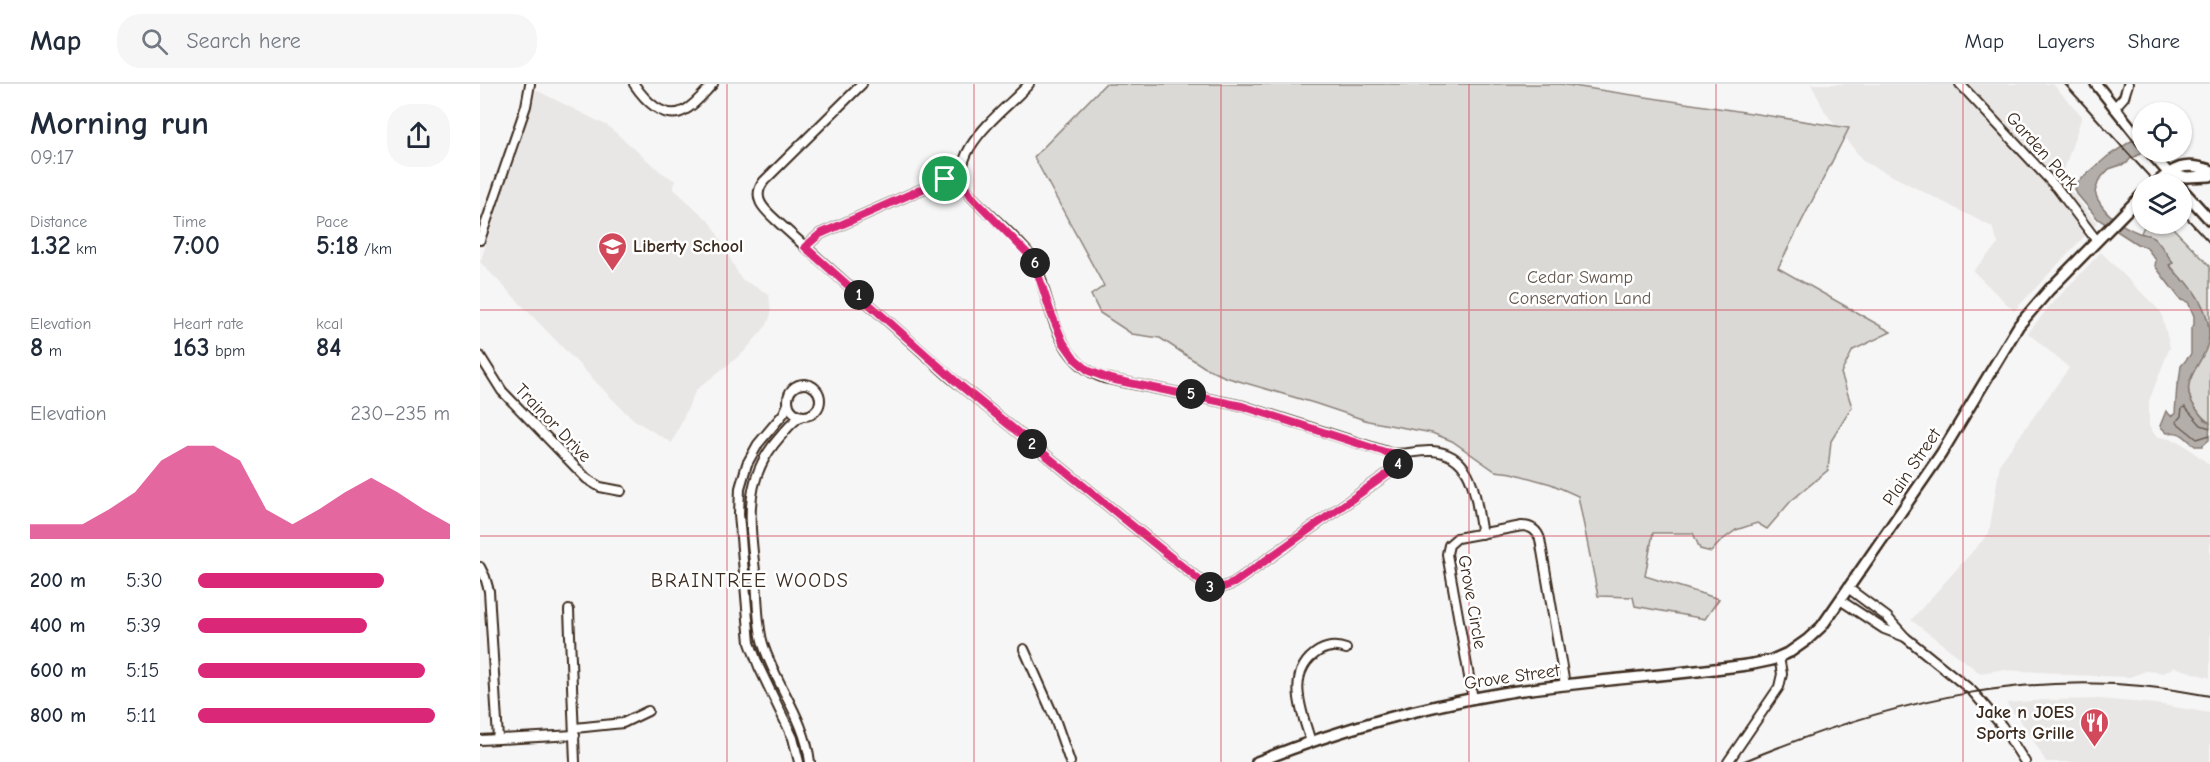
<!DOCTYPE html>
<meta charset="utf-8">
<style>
body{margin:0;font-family:"Comic Neue",sans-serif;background:#f6f6f7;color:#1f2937;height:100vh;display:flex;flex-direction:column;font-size:22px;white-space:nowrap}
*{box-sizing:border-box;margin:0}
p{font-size:20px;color:#747a83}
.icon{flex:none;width:33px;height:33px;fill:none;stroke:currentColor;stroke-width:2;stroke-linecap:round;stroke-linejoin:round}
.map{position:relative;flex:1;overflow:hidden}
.panel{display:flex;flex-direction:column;background:#fff;width:480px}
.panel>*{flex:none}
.tools{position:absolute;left:1652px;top:18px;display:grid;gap:12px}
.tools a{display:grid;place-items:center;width:60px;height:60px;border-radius:50%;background:#fff;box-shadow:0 2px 4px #0004;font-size:30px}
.pin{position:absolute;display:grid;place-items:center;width:51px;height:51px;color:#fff;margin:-26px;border:3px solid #fff;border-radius:50%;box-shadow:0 2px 6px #0007}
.km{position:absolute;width:30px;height:30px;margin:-15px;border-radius:50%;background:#222;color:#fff;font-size:16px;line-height:30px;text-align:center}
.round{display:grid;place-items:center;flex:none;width:63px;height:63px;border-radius:24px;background:#f6f6f7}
.overview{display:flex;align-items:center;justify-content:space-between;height:102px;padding:0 30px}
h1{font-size:33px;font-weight:800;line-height:45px}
.stats{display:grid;grid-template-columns:repeat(3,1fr);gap:9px;height:102px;padding:6px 30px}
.stats div{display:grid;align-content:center}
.stats b{font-size:26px;font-weight:800}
.stats small{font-size:16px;font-weight:400}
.stats p{font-size:16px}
.chart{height:168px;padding:12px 30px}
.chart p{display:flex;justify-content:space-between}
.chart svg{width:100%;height:108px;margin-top:6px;fill:#db2777;opacity:.7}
ul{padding:0 30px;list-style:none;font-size:20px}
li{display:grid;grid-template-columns:96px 72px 1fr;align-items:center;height:45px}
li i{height:15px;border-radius:8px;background:#db2777}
header{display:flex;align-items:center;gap:36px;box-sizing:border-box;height:84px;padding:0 30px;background:#fff;border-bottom:2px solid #e0e1e3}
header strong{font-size:28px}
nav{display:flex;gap:33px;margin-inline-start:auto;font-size:21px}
.search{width:420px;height:54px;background:#f6f6f7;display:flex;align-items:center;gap:15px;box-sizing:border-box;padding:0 21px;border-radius:24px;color:#747a83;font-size:22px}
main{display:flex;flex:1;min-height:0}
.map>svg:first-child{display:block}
.built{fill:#e9e7e6}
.green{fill:#dbd9d6;stroke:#8b827a;stroke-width:1.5}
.water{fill:#b4aeaa;stroke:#847972;stroke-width:1.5}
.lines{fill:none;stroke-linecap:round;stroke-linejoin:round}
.shore{stroke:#6b5f56;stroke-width:1.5}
.minor-casing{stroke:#3b2a1e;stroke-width:12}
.major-casing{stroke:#3b2a1e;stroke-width:14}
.minor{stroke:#fff;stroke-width:8}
.major{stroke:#fff;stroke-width:9}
.rail{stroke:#3b2a1e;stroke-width:2}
.route-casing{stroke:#fff;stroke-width:12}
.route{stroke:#db2777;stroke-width:8}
.grid{fill:none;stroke:#d1495b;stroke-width:1.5;stroke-opacity:0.55}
.labels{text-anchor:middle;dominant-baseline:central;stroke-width:5;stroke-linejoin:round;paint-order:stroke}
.street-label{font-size:18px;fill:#3b2a1e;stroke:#fff}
.poi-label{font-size:18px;font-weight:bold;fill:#3b2a1e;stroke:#fff;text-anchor:start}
.park-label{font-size:18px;fill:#63564c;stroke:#fff}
.neighbourhood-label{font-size:20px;letter-spacing:1.5px;fill:#3b2a1e;stroke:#fff}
</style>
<header>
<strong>Map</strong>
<div class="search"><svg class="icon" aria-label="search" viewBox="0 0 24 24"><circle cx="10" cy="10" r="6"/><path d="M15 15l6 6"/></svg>Search here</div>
<nav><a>Map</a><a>Layers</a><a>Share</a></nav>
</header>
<main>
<section class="panel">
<div class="overview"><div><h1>Morning run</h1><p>09:17</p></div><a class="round"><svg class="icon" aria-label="share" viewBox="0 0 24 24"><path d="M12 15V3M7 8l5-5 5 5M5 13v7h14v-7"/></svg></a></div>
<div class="stats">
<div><p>Distance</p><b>1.32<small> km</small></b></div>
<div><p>Time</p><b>7:00</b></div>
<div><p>Pace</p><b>5:18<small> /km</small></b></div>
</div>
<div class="stats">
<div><p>Elevation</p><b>8<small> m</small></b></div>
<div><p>Heart rate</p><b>163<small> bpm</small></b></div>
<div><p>kcal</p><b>84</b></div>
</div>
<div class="chart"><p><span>Elevation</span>230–235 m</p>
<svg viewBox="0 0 160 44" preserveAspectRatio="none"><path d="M0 44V38L10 38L20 38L30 32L40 25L50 12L60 6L70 6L80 12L90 32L100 38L110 32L120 25L130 19L140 25L150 32L160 38V44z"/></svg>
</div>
<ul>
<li><b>200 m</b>5:30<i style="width:74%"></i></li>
<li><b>400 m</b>5:39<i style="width:67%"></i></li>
<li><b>600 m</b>5:15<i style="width:90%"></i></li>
<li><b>800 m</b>5:11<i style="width:94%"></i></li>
</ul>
</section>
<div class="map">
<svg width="1730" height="678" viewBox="0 0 1730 678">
<rect width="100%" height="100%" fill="#f7f6f6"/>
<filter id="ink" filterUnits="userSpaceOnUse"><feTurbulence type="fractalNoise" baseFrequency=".0167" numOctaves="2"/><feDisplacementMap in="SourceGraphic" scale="12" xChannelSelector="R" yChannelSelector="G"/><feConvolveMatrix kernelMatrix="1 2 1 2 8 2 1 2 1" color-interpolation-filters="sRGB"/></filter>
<g filter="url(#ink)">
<g class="built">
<path d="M1331,0H1573L1602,32L1581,95L1617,139L1534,227L1493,187L1518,160L1512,143L1383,77L1345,28Z"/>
<path d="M56,6L128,42L181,88L196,97L193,104L232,140L261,195L289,210L291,230L287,241L264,268L216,306L192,359L157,338L143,326L0,178L51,26Z"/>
<path d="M1621,168L1681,228L1690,263L1669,317V342L1676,352L1699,357L1730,381V594L1694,583L1684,589L1666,587L1650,593L1587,591L1580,589L1520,586L1500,589L1431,536L1509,449L1520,379L1589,284L1548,249L1568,224Z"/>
<path d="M1620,615L1676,620L1730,629V678H1566L1546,644L1526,619L1564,616Z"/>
</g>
<g class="green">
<path d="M625,0H1080L1369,44L1298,184L1411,248L1373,266L1361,289L1372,323L1351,357L1348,386L1311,417L1287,445L1277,439L1256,446L1241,457L1231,468L1220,465L1213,449H1173L1165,492L1239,515L1225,535L1155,522L1153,513L1118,512L1098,412L1071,400L1032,389L1015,387L972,357L952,349L888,337L834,319L745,293L724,283L680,254L652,250L620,229L611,211L624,202L554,73Z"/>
<path d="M1665,140H1689L1730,182V339C1724,336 1721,332 1717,326C1692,295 1730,275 1729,246C1724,214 1708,204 1689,180L1692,179L1675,154L1661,149Z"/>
</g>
<path class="water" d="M1662,50V68H1664L1650,75L1647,79L1629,85L1619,96L1615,108C1620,127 1641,142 1659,149C1664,151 1668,150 1673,153C1678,157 1689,173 1693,179L1689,181L1703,197H1706C1719,213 1729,229 1729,250C1730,278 1692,296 1717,326C1721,332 1724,336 1730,339L1729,356L1722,362H1715C1705,354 1701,346 1687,349L1680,342L1686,327L1691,332L1695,330L1697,301L1699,298L1701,282L1711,270V244L1714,241V232L1708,218L1701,216L1675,182L1676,176L1666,163L1657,160L1618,135L1597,110L1595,105L1598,98L1628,72Z"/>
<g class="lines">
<path class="shore" d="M1730,344L1721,341L1705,323L1702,324L1701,332L1696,338L1717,355L1730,351"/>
<defs>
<g id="minor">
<path d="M154,0C164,15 184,38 205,26C215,21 224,9 233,0"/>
<path d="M382,0L284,97C270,115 286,127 299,139L470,293L724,500L738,505L754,499L910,388L918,380L921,371"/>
<path d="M549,0C525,27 458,72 491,112C509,131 539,155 553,175C559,184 561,196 564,206C574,241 585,281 624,294L763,322L910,369C924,372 937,366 952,367C996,370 995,416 1002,450"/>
<path d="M1480,0L1577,104L1617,157"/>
<path d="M1634,24L1644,13L1648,0"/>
<path d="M0,156L46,22L50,0"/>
<path d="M325,163L340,150L465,95L482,91"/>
<path d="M0,272L22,307L107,395L120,403L141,407"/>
<circle cx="324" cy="316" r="16"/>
<path d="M308,320L304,329L278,360L267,380L260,404L259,430L270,559L279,583L313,654L319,678"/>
<path d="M322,332C312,337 306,346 299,354C260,398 271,444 276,497C278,517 277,540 283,560C296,601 325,635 330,678"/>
<path d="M0,483L5,493L9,507L18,655"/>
<path d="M1368,504L1407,533L1425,553L1492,607L1522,642L1545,678"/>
<path d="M1360,516L1404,545L1425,553"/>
<path d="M89,526L95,678"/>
<path d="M544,565L575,635L590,678"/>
<path d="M993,615L967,470L969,461L977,454L1042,442C1051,442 1057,446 1060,455L1085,601"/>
<path d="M95,644L143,639L168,627"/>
<path d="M0,656L95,651"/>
<path d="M831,658C822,628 804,588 839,567C848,562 856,561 866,565"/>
<path d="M1248,678L1299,603L1302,590L1299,573"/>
</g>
<g id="major">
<path d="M1616,0L1662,58"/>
<path d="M1670,68L1698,100"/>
<path d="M1688,90L1707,93L1730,92"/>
<path d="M1675,100C1695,84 1703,77 1730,86"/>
<path d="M1701,104L1730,136"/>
<path d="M777,678C857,646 939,623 1023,609C1106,596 1190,592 1273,580L1292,576L1310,568L1327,556L1342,542L1461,370L1539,241L1569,206L1662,111"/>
</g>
</defs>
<use href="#minor" class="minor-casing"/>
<use href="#major" class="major-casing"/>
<use href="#minor" class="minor"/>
<use href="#major" class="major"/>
<g class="rail">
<path d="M1585,0L1676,100"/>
<path d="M1701,128L1730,159"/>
<path d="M1262,678C1413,615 1566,578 1730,612"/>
</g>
</g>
</g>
<g class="lines" filter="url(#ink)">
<defs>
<path id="route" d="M482,91L486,104L491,112L553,175L571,229L583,258L595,275L609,287L630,295L762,322L905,368L921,371L918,380L910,388L754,499L738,505L724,500L481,302L325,163L340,150L465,95Z"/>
</defs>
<use href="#route" class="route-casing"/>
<use href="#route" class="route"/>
</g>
<path class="grid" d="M247,0V678M494,0V678M741,0V678M989,0V678M1236,0V678M1483,0V678M0,226H1730M0,452H1730"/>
<defs>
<symbol id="school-pin" viewBox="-11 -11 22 30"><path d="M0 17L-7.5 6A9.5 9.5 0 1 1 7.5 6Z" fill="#d1495b" stroke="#fff"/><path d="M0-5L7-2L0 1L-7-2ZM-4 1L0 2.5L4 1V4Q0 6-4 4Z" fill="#fff"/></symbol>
<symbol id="restaurant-pin" viewBox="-11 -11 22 30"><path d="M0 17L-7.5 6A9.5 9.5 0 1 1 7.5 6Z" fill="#d1495b" stroke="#fff"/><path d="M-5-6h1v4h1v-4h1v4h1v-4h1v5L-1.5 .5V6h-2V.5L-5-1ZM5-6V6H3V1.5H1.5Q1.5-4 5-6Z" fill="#fff"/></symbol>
</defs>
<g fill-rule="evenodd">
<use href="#school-pin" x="116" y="146" width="33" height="45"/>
<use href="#restaurant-pin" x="1598" y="622" width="33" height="45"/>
</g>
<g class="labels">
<g class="street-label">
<text transform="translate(1562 67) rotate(48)">Garden Park</text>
<text transform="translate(73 339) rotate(46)">Trainor Drive</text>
<text transform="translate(1432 383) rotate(-56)">Plain Street</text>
<text transform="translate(992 518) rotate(80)">Grove Circle</text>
<text transform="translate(1032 593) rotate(-8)">Grove Street</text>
</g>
<g class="poi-label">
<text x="153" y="162">Liberty School</text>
<text x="1594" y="628" text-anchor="end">Jake n JOES<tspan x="1594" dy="21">Sports Grille</tspan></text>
</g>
<g class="park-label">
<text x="1100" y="193">Cedar Swamp<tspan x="1100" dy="21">Conservation Land</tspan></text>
</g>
<g class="neighbourhood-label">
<text x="270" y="496">BRAINTREE WOODS</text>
</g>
</g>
</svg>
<div class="tools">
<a><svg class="icon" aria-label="locate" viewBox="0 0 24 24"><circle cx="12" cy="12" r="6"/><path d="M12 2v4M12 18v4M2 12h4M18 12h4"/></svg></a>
<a><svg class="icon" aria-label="layers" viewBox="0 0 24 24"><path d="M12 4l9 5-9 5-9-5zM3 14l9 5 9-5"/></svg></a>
</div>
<div class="pin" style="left:465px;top:95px;background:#1e9e55"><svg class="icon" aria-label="arrive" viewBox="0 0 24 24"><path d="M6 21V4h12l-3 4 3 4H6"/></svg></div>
<b class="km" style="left:379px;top:211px">1</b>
<b class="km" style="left:552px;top:360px">2</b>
<b class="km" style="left:730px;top:503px">3</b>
<b class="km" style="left:918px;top:380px">4</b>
<b class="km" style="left:711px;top:310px">5</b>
<b class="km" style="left:555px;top:179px">6</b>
</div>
</main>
